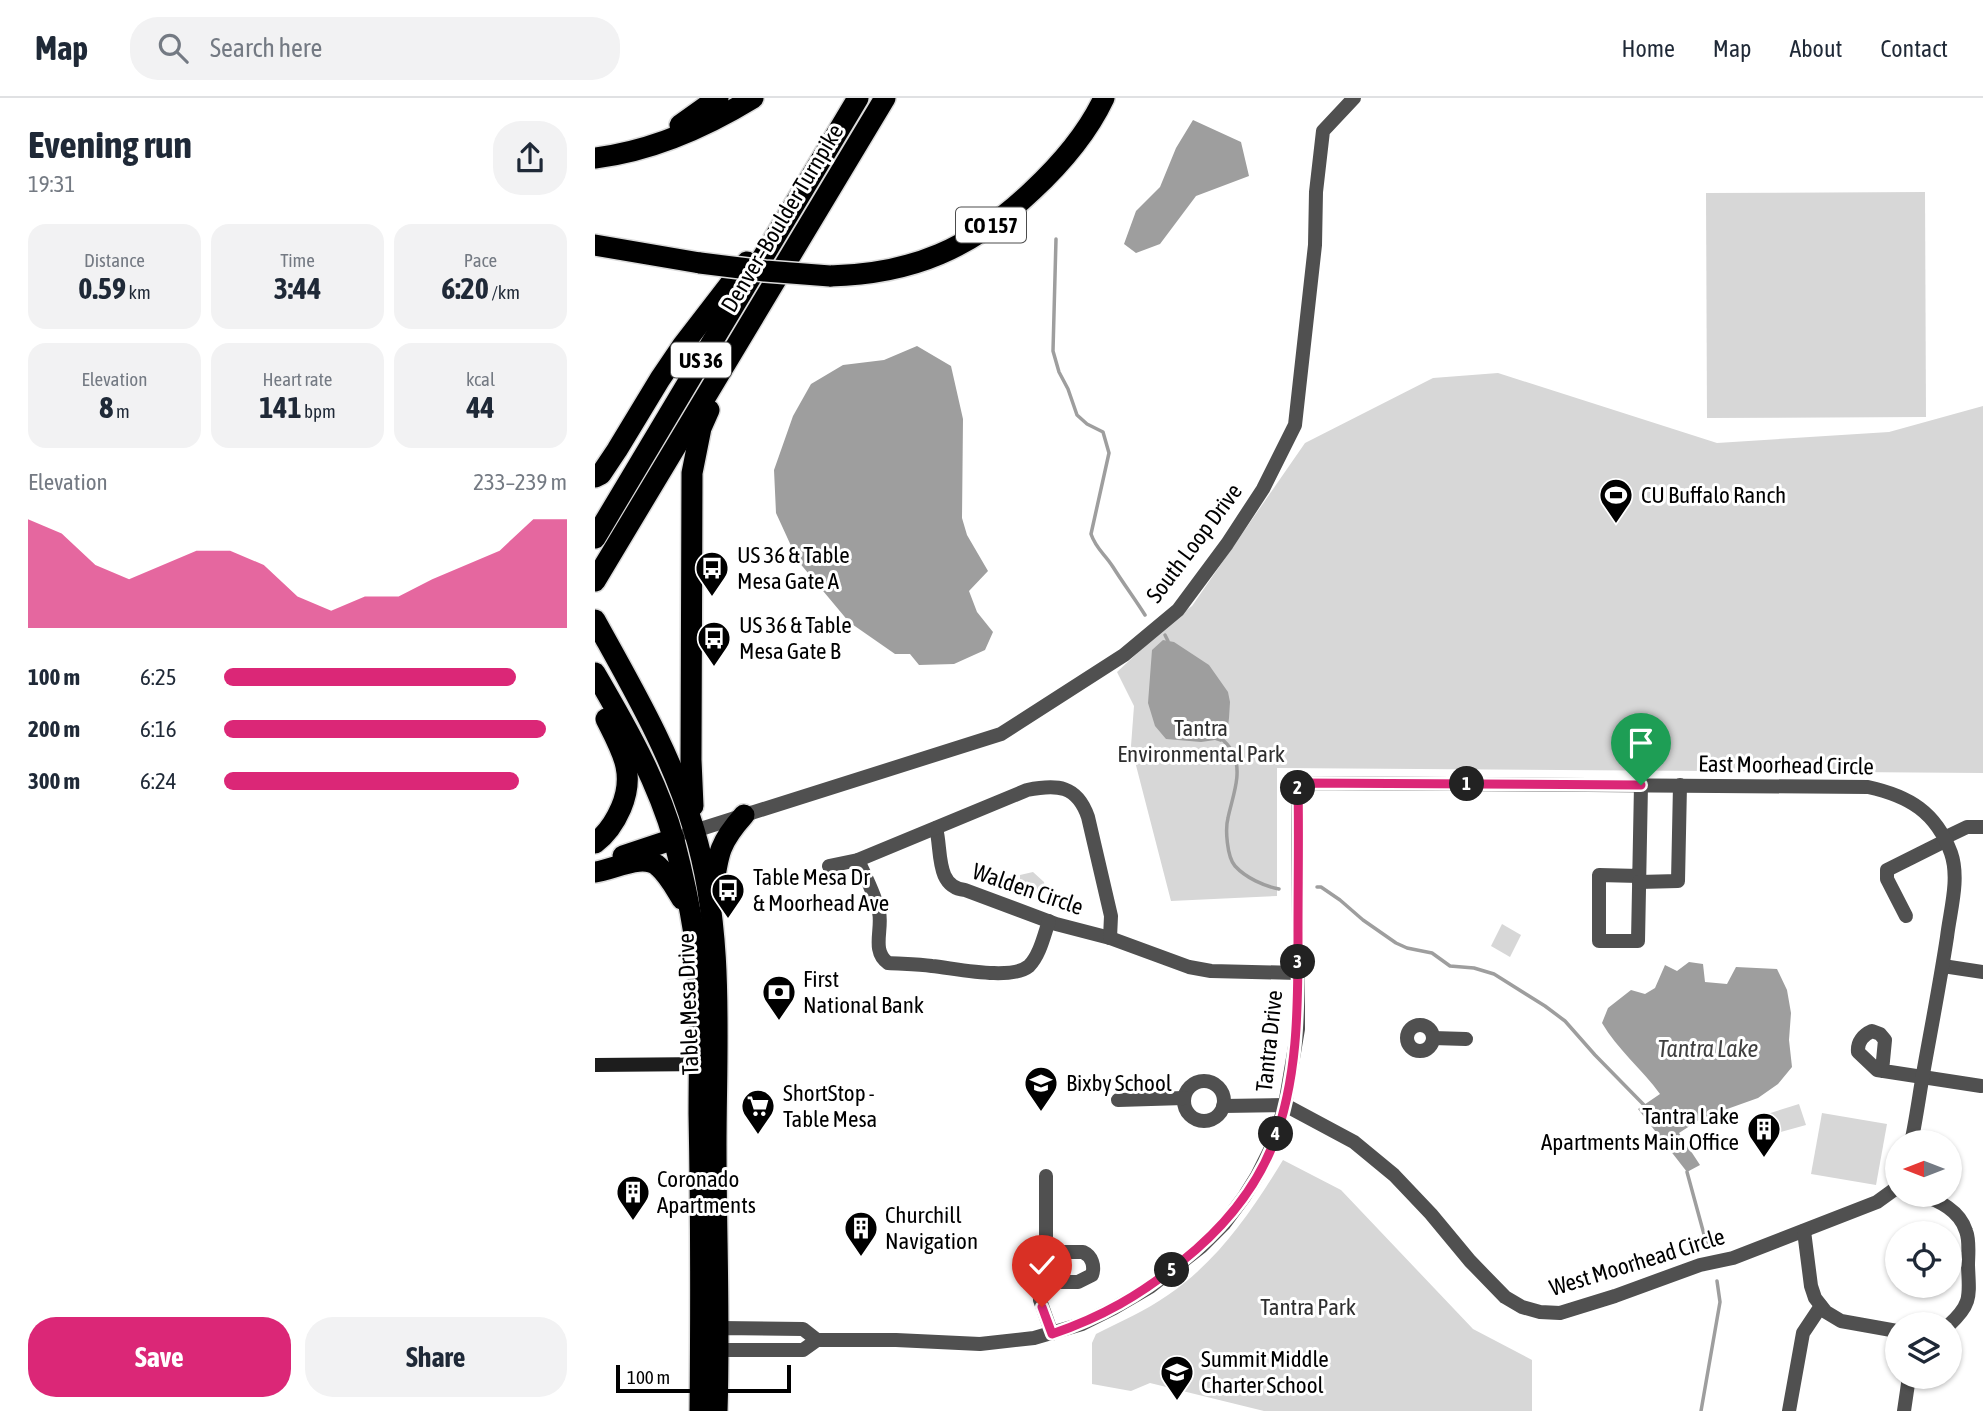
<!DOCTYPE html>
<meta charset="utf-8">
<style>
body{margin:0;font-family:"Asap Condensed",sans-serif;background:#f2f2f3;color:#1f2937;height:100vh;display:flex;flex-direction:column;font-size:26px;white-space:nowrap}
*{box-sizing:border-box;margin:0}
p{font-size:23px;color:#747a83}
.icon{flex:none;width:38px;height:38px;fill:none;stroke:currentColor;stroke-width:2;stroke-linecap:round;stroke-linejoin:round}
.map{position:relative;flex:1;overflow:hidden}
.panel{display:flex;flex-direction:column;background:#fff;width:595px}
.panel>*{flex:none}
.needle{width:46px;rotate:270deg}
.fabs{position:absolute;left:1290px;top:1032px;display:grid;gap:14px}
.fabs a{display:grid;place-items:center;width:77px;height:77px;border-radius:50%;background:#fff;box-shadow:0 2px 5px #0004;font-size:35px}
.scale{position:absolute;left:21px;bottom:18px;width:175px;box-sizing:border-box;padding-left:7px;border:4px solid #000;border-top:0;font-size:19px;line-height:24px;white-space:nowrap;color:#000;-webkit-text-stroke:5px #fff;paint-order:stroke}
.pin{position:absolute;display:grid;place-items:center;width:60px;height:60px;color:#fff;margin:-72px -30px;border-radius:50% 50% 50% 0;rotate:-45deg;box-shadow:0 0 7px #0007}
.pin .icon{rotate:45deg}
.km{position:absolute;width:35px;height:35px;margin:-18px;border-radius:50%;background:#222;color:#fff;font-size:19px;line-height:35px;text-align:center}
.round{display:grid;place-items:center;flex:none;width:74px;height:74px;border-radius:28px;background:#f2f2f3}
.summary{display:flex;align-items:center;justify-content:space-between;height:119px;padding:0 28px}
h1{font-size:38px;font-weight:700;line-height:52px}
.metrics{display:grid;grid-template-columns:repeat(3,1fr);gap:10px;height:119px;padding:7px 28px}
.metrics div{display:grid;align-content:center;border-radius:18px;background:#f2f2f3;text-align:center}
.metrics b{font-size:30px;font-weight:700}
.metrics small{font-size:19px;font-weight:400}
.metrics p{font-size:19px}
.chart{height:196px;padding:14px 28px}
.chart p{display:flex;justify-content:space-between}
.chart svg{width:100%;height:126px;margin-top:7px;fill:#db2777;opacity:.7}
.cta{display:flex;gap:14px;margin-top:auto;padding:14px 28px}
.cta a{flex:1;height:80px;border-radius:28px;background:#db2777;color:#fff;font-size:28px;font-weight:700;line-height:80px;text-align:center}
.cta a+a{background:#f2f2f3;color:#1f2937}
ul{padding:0 28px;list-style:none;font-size:23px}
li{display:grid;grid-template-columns:112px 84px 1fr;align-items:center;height:52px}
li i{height:18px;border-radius:9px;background:#db2777}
header{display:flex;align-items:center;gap:42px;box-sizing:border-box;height:98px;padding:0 35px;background:#fff;border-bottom:2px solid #e0e1e3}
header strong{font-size:33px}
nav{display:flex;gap:38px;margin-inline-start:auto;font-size:24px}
.search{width:490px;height:63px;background:#f2f2f3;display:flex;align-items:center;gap:18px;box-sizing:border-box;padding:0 24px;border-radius:28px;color:#747a83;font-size:26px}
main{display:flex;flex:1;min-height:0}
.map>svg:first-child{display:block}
.green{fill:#d7d7d7}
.water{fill:#9e9e9e}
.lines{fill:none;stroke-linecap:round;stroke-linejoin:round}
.stream{stroke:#9e9e9e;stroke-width:3.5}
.highway-casing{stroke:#dbdbdb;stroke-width:24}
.street{stroke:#505050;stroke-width:14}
.secondary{stroke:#1d1d1d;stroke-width:14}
.highway{stroke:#000;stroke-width:21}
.highway-bridge-casing{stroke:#dbdbdb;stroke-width:24;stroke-linecap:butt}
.highway-bridge{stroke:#000;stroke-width:21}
.route-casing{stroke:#fff;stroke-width:14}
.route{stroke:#db2777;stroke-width:9}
.labels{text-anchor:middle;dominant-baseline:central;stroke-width:6;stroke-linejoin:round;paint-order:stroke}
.shield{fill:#fff;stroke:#4c4c4c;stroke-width:2}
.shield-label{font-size:21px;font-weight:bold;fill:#000}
.street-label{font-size:23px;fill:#000;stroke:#fff}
.poi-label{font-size:23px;fill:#000;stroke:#fff;text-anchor:start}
.park-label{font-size:23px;fill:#2e2e2e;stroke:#fff}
.water-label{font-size:24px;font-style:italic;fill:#3f3f3f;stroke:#fff}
</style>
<header>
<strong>Map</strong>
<div class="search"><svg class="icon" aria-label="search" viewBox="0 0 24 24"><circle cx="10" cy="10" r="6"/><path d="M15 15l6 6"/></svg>Search here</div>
<nav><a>Home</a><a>Map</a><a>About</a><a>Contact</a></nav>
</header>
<main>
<section class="panel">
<div class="summary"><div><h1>Evening run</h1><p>19:31</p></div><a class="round"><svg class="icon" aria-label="share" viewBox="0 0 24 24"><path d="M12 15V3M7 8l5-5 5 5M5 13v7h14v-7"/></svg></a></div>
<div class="metrics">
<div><p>Distance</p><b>0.59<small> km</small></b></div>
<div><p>Time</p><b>3:44</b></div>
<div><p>Pace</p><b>6:20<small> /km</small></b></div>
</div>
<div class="metrics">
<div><p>Elevation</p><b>8<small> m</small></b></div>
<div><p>Heart rate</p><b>141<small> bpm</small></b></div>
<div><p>kcal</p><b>44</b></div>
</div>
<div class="chart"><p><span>Elevation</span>233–239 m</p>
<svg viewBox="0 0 160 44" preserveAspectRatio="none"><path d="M0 44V6L10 11L20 22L30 27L40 22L50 17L60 17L70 22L80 33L90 38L100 33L110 33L120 27L130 22L140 17L150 6L160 6V44z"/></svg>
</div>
<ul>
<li><b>100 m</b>6:25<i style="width:85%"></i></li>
<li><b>200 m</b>6:16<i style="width:94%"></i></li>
<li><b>300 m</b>6:24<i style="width:86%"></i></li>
</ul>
<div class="cta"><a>Save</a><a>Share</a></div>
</section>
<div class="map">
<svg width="1388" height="1313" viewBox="0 0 1388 1313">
<rect width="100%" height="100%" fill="#fff"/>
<g class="green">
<path d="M1330,94L1331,319L1112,320L1111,95Z"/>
<path d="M903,275L1122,345L1294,334L1388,308V675L682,670V798L576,803L536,648L539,608L522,574L578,522L597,508L710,345L838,280Z"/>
<path d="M438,774L449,784L450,791L447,796L431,799L420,794L421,782L425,781V777Z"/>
<path d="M907,826L926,837L915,859L896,848Z"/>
<path d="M1204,1006L1211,1027L1175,1037L1169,1017Z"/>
<path d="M1227,1015L1292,1026L1281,1087L1216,1076Z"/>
<path d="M688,1062L746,1092L878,1231L937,1262V1313H669L555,1285L536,1293L497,1286V1245L501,1236C525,1224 550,1213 573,1197C623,1163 657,1113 688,1062Z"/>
</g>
<g class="water">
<path d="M598,22L646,44L654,78L601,98L565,146L541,155L529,146L541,113L565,89L581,50Z"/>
<path d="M322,248L356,268L368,321L367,420L372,437L393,473L374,493L382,514L398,534L390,552L359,566L324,567L315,556H300L254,524L203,463L181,415L179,372L198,318L216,286L248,267L289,262Z"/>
<path d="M568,542L579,544L614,567L633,594L635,604L634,620L632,638L626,644L620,642L606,644L571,641L560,628L553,605L557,552Z"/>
<path d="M1094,864L1108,866L1110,884L1132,886L1141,869L1182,871L1192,892L1196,915L1194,942L1197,969L1183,986L1163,1000L1107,1020L1084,1035L1105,1067L1092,1074L1043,1011L1065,996C1047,971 1022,951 1007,925L1013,910L1036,892L1050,896L1060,890L1070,867L1082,873Z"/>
</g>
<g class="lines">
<g class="stream">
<path d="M461,141L458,253L464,274L473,291L482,317L492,326L508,334L514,355L496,436C501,451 510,456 518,469C528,485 540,501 550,517"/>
<path d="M570,537L573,543"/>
<path d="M628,642C632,646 636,650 638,655C648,675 637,700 633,720C630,731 632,759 640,768C651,780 669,788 684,791"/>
<path d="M722,789H726L745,802L768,822L801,845L812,850L837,855L855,868L879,870L899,876L950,908L970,923L1000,957L1049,1007"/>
<path d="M1092,1074L1113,1151"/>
<path d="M1106,1313L1125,1204L1122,1183"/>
</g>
<defs>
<g id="highway">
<path d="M85,27L123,0"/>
<path d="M0,60C57,53 109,30 158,0"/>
<path d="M0,147L105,165"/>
<path d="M235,178C318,176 377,150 437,93C466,66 492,36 509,0"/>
<path d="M0,379L6,376L22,352L65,281L88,247L152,164"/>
<path d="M0,440L263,0"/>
<path d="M0,483L290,0"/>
<path d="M0,522C38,591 77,657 99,732C130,833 121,945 121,1048C121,1137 125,1225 122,1313"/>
<path d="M0,575C31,628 62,682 79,742C87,773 94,804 99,836C107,895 104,956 104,1016C106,1115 106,1214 105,1313"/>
<path d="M98,708L96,662L97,375L106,330L114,312"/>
<path d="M0,745C12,736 20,724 26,710C41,675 27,653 11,621"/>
<path d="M28,758L79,741"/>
<path d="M0,774C18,772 49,754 64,769C74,778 80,790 87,801"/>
<path d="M118,792C123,756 124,745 149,717"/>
</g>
</defs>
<use href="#highway" class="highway-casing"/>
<g class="street">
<path d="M341,730C347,752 340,789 370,792L461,826L515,840L594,869L616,873L703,875"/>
<path d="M93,735L406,636L529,557L583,512L632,446L668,391L700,327L720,147L721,94L728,33L759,0"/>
<path d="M1349,740L1372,729H1388"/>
<path d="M263,762C270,778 280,796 284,814C288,831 276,853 293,865C308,866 323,866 337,868C359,870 416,883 434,868C445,857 449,837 454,823"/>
<path d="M234,768L263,762L432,692C462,686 482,687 493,719L516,818L515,840"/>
<path d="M1044,778L1004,777V843H1043L1046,687"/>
<path d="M1044,784L1083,783L1085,687"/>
<path d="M1311,818L1292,781V772L1350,743"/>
<path d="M1348,868L1388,874"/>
<circle cx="825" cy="940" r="13"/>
<path d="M838,940L871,941"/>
<path d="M1287,973L1290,942L1285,936L1277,933C1268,937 1262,944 1263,954L1282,972L1386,988"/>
<circle cx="609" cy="1003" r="20"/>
<path d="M523,1002L589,1000"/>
<path d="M628,1008L690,1007L759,1044L799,1077L836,1116L875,1163L910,1199L927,1209L945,1214L965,1215L1020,1198L1105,1167L1138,1160L1282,1104L1300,1091L1302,1088"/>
<path d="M451,1078V1154H488C497,1158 500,1168 497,1177L483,1184H444L445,1202L457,1236"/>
<path d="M1325,1097C1344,1102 1365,1113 1371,1133C1375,1143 1373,1157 1373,1167C1374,1197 1378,1205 1354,1227"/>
<path d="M1209,1133L1216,1188L1220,1200L1231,1214L1246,1223L1302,1233"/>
<path d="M444,1184C444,1173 442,1161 451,1154"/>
<path d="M116,1234L124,1230L208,1231L222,1242H301L385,1246L439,1240L487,1226L519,1210L555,1189L606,1149L629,1126L649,1099L662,1078L677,1048L690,1007L703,931V685L1273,689C1314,698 1341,714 1356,755C1365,781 1355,813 1352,839C1345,885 1336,931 1328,976C1324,999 1321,1022 1316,1045"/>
<path d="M117,1247L124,1252H208L222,1242"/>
<path d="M1194,1313L1208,1235L1226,1208"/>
<path d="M1309,1313L1314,1279"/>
</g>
<path class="secondary" d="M0,967L113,966"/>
<use href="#highway" class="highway"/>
<defs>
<path id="highway-bridge" d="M105,165L170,173L235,178"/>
</defs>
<use href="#highway-bridge" class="highway-bridge-casing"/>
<use href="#highway-bridge" class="highway-bridge"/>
</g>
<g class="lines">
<defs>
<path id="route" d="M447,1209L457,1236C507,1219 545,1197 586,1164C625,1133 658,1095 677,1049C704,981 703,905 703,834C703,784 704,734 703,685L1046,687"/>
</defs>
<use href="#route" class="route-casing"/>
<use href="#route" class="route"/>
</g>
<defs>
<symbol id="stadium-pin" viewBox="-11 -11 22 30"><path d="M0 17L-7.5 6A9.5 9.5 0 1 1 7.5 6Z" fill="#000" stroke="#fff"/><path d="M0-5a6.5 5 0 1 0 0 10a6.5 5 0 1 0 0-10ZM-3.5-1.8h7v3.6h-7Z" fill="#fff"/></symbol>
<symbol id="bus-pin" viewBox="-11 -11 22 30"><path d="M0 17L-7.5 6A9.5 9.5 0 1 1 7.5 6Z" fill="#000" stroke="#fff"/><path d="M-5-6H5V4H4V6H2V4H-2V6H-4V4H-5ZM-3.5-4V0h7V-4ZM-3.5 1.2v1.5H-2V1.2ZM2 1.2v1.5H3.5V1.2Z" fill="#fff"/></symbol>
<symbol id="bank-pin" viewBox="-11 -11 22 30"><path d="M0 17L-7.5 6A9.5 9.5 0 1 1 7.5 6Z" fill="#000" stroke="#fff"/><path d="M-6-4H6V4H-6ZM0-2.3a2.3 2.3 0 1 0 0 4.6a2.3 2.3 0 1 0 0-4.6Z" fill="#fff"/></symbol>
<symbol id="school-pin" viewBox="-11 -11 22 30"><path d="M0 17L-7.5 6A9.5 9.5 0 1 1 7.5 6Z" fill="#000" stroke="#fff"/><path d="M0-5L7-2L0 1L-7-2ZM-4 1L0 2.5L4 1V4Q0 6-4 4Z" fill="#fff"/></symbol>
<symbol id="supermarket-pin" viewBox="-11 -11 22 30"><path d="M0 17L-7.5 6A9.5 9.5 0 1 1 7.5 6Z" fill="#000" stroke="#fff"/><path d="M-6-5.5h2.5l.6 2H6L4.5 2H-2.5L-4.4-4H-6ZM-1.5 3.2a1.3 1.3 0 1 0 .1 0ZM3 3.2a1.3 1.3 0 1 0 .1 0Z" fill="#fff"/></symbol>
<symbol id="building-pin" viewBox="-11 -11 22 30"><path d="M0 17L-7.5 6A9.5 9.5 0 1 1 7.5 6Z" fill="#000" stroke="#fff"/><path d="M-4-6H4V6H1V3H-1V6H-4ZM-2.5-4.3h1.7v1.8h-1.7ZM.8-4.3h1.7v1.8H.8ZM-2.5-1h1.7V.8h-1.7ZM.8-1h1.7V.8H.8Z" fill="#fff"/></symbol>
</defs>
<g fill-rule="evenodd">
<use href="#stadium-pin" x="1002" y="378" width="38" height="52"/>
<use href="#bus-pin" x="98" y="451" width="38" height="52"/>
<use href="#bus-pin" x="100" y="521" width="38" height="52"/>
<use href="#bus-pin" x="114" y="773" width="38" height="52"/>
<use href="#bank-pin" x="165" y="875" width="38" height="52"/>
<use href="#school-pin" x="427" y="966" width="38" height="52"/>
<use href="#supermarket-pin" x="144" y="989" width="38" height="52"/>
<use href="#building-pin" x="1150" y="1012" width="38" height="52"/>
<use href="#building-pin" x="19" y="1075" width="38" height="52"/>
<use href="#building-pin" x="247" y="1111" width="38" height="52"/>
<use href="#school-pin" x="563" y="1255" width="38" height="52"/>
</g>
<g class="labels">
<g class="shield">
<rect x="361" y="109.5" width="70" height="35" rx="5"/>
<rect x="76" y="244.5" width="60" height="35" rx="5"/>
</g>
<g class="shield-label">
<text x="396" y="127">CO 157</text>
<text x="106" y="262">US 36</text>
</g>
<g class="street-label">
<text transform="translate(187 120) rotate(-59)">Denver–Boulder Turnpike</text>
<text transform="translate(599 445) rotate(-53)">South Loop Drive</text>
<text transform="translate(1191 667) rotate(1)">East Moorhead Circle</text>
<text transform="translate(433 791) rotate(19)">Walden Circle</text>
<text transform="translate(93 906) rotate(-92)">Table Mesa Drive</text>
<text transform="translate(674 943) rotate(-84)">Tantra Drive</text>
<text transform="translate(1042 1164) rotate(-17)">West Moorhead Circle</text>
</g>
<g class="poi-label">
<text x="1046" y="397">CU Buffalo Ranch</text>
<text x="142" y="457">US 36 &amp; Table<tspan x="142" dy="26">Mesa Gate A</tspan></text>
<text x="144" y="527">US 36 &amp; Table<tspan x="144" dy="26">Mesa Gate B</tspan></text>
<text x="158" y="779">Table Mesa Dr<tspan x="158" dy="26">&amp; Moorhead Ave</tspan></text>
<text x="208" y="881">First<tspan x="208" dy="26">National Bank</tspan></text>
<text x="471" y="985">Bixby School</text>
<text x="188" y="995">ShortStop -<tspan x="188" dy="26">Table Mesa</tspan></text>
<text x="1144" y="1018" text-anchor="end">Tantra Lake<tspan x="1144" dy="26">Apartments Main Office</tspan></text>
<text x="62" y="1081">Coronado<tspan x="62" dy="26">Apartments</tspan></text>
<text x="290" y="1117">Churchill<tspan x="290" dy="26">Navigation</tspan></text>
<text x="606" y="1261">Summit Middle<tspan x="606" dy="26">Charter School</tspan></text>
</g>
<g class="park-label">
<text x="606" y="630">Tantra<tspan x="606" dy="26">Environmental Park</tspan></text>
<text x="713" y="1209">Tantra Park</text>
</g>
<g class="water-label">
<text x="1113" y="950">Tantra Lake</text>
</g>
</g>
</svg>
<div class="fabs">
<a><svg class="needle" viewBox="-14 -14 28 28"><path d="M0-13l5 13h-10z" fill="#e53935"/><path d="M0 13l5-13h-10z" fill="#747a83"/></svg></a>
<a><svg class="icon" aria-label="locate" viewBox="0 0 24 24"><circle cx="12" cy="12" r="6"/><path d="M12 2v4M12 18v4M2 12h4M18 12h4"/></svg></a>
<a><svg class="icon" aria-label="layers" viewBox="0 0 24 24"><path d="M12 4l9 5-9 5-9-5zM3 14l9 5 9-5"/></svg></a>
</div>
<div class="scale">100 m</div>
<div class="pin" style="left:1046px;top:687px;background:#1e9e55"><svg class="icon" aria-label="arrive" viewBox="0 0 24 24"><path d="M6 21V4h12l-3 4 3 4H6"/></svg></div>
<div class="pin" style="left:447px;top:1209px;background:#d93025"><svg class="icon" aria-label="check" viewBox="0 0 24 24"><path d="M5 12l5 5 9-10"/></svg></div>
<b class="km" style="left:872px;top:686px">1</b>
<b class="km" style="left:703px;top:690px">2</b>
<b class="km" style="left:703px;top:864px">3</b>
<b class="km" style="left:681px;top:1036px">4</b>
<b class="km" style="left:577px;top:1172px">5</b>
</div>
</main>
